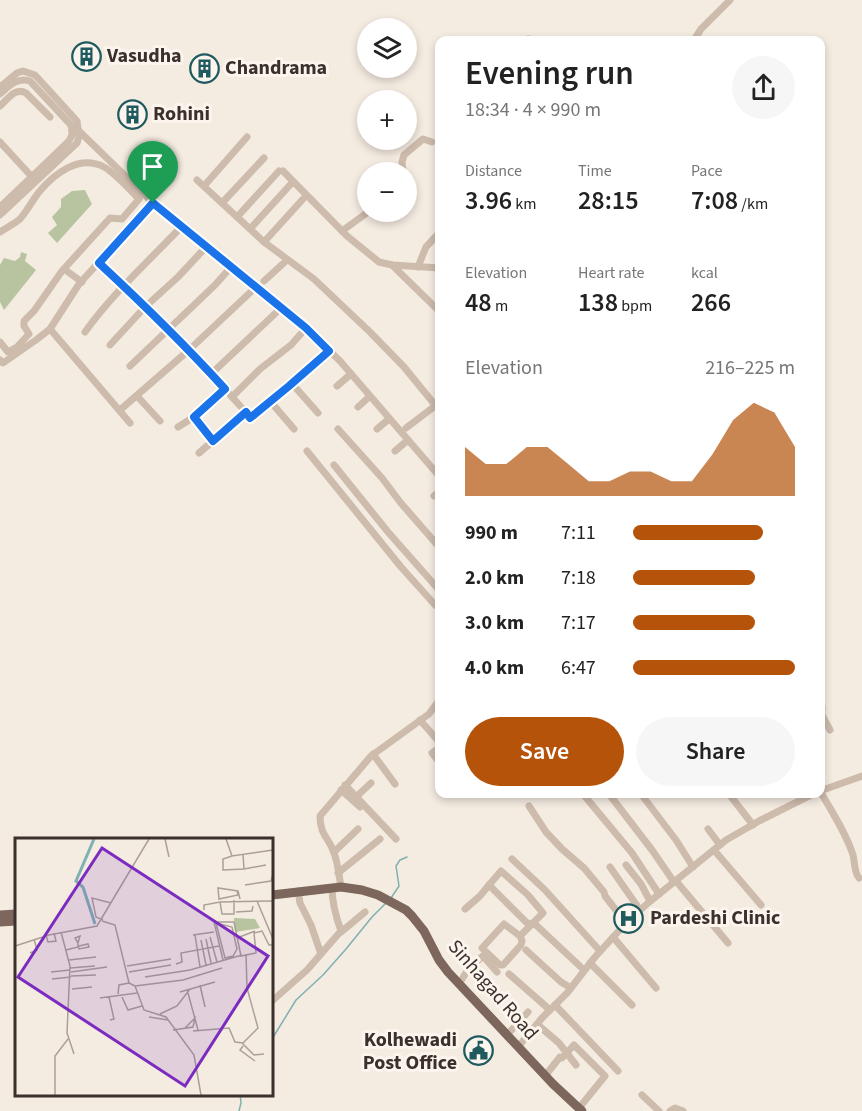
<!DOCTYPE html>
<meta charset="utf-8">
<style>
body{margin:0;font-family:"Source Sans 3",sans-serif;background:#f6f6f6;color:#222;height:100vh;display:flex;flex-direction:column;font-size:22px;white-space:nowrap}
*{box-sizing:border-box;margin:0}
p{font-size:20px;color:#767676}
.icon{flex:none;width:33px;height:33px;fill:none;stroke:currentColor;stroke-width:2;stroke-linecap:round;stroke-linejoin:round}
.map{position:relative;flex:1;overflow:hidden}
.sheet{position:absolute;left:435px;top:36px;width:390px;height:762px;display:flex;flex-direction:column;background:#fff;border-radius:12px;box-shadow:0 3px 9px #0003}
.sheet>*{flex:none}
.buttons{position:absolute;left:357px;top:18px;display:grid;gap:12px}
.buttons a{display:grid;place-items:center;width:60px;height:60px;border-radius:50%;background:#fff;box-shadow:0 3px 9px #0003;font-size:30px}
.pin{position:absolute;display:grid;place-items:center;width:51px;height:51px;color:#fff;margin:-62px -26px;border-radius:50% 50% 50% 0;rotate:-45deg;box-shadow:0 0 6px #0007}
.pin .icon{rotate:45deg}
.round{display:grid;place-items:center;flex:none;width:63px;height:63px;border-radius:32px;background:#f6f6f6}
.overview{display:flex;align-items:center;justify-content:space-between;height:102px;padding:0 30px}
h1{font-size:33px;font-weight:600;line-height:45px}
.stats{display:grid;grid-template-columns:repeat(3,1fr);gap:9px;height:102px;padding:6px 30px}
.stats div{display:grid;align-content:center}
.stats b{font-size:26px;font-weight:600}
.stats small{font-size:16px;font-weight:400}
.stats p{font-size:16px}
.chart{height:168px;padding:12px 30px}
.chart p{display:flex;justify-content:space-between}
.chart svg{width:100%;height:108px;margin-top:6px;fill:#b45309;opacity:.7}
.primary-button{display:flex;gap:12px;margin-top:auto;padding:12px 30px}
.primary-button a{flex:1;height:69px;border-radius:36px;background:#b45309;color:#fff;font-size:24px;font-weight:600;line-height:69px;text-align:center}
.primary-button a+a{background:#f6f6f6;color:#222}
ul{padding:0 30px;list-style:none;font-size:20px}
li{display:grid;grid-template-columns:96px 72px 1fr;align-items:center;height:45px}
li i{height:15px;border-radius:8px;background:#b45309}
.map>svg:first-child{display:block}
.green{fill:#b8c4a0}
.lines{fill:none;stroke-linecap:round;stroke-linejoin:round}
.stream{stroke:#7fb0b2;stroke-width:1.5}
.minor{stroke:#cdbbac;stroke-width:7}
.major{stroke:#7d675c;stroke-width:9}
.route-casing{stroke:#fff;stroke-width:12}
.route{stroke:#1a73e8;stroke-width:8}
.labels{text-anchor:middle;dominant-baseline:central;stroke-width:6;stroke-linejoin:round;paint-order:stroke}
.poi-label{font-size:20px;font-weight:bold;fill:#3b302b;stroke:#fbf5ee;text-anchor:start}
.street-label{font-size:20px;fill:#3b302b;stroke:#fbf5ee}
.inset-river{fill:none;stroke:#7fb0b2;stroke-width:3}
.inset-road{fill:none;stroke:#aaa098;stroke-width:1.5}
.view{fill:#7b2cbf;fill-opacity:0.15;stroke:#7b2cbf;stroke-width:3}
.inset-edge{fill:none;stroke:#3b302b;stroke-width:3}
</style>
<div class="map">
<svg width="862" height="1111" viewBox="0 0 862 1111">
<rect width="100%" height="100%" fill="#f4ebe1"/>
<g class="green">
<path d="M85,190L92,204L57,243L48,233L57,225L52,217L61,207V199L72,191Z"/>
<path d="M21,252L27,254L25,261L36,270L4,310L0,302V265L4,258L15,261L20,257Z"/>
</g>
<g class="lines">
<g class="stream">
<path d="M391,898L399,886L396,866L400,860L407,857"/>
<path d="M272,1039L296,1000L323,975L346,949L372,917L385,904"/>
<path d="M239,1111L241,1103L240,1094"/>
</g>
<g class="minor">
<path d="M526,40L528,39"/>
<path d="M694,40L701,29L730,0"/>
<path d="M0,87L17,73L23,71L35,75L77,121L79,136L77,143L0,215"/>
<path d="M0,94C9,86 17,77 30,81L71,125L72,130"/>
<path d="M0,106C8,99 15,87 26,93L50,117"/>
<path d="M72,130L79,131L153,203L306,328L340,361L440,477"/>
<path d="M0,142L33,178"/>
<path d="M283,171L347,236L379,262L392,265L440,268"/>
<path d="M403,172L402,162L404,155L423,139L432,142"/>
<path d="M197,180L264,242L314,279L370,332L404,367L440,411"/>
<path d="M204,186L247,137"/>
<path d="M222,203L264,158"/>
<path d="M0,207L69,141L72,135V130"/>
<path d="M237,217L279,171"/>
<path d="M250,229L290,185"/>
<path d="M342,231L368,212"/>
<path d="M0,232C6,228 14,224 20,219C27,211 32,201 39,192C54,174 79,154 104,167C115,173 130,190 139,199L122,219L110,218L62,271L34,311L24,321V326L29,334L17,347L8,352L0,342"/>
<path d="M264,242L303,199"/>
<path d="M99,263L140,302L197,358L251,418L289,386L295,387L318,413"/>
<path d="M392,265L437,309"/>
<path d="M418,267L426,247L440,232"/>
<path d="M64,269L82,282"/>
<path d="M264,281L287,260"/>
<path d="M50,329L130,423"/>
<path d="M85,332C113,293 149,261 182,226"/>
<path d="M110,345L145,307L178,277L206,247"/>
<path d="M0,360L3,363L36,340L50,329L79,284L153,203"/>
<path d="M130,366L215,285L231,267"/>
<path d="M211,374L281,308"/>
<path d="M289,386L329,351"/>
<path d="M337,386L351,374"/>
<path d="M137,396L160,421"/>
<path d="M232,397L260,369L291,345L306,328"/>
<path d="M270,401L294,429"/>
<path d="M358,407L369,397"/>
<path d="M120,410L189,350L256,287"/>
<path d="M194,417L213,441"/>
<path d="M178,427L194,417L224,389"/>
<path d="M406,428L435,406"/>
<path d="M338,429L382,478L400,502L440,548"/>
<path d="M377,429L389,419"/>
<path d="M307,451L401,567L436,606H440"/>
<path d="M395,451L408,440"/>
<path d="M199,453L246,412"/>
<path d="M334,465L388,532L440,591"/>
<path d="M434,496L440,491"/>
<path d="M822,707V715L830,730"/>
<path d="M420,720L440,743"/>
<path d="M440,747L432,753L440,763"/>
<path d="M373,754L395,784"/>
<path d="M345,785L396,839"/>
<path d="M341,790L360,807"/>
<path d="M820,791C832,812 846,833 853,855C855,863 854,872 859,878"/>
<path d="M820,791L862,776"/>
<path d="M583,794L632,853L659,894"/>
<path d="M609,794L652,850L674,882"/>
<path d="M641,794L676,840L693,867"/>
<path d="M729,794L753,825"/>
<path d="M356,797L371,783"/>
<path d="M529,806L546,832L562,849L584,868L604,892L605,896L626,923"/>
<path d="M708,829L720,845"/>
<path d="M714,850L761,905"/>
<path d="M334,852L358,829"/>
<path d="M512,859L545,890L600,951"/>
<path d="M626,865L641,884L650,901"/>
<path d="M610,867L640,910"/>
<path d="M338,873L380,839"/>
<path d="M676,881L728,943"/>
<path d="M341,887C339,876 338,863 334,853C329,837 320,836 320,816L371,756L429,714L440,699"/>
<path d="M298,891L300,903L311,925L321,954"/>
<path d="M465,909L480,896L489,885"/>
<path d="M341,932L365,912"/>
<path d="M520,936L504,924L482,948L500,965H503L521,945L522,941L520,936L543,913L528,895L501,871L489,885L527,923L536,925L584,970"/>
<path d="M613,937L656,988"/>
<path d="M526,950L561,982L571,988"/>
<path d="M590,963L632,1005"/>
<path d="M509,974L550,1010"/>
<path d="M459,984L469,968L483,956L497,972"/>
<path d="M272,1001L307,970L341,931C336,917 332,904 332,888"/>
<path d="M555,1005L618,1071"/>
<path d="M538,1025L559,1043L576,1065"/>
<path d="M507,1035L528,1012"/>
<path d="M518,1047L542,1018L567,993L595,957L626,923L648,903L726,840L759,821L813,794"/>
<path d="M545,1076L560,1057L562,1058L574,1045L605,1076L579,1108"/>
<path d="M642,1095L659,1111"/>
<path d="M670,1111L675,1108L683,1111"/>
</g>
<g class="major">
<path d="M272,895L341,887L362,890L378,895L406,910L412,916L424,931L439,960L448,972L553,1084L582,1111"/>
<path d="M0,915L16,914"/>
<path d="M0,922L16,921"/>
</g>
</g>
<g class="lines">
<defs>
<path id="route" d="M153,203L306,328L329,351L289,386L250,418L246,412L213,441L194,417L225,389C185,345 142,303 99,263Z"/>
</defs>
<use href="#route" class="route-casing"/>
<use href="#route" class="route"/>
</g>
<defs>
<symbol id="building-ring" viewBox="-11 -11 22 22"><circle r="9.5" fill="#fbf5ee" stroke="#1f5a5e" stroke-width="1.5"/><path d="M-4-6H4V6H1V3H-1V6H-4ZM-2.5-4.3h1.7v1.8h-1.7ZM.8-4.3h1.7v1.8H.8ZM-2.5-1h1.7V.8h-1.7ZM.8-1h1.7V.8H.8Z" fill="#1f5a5e"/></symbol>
<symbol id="hospital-ring" viewBox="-11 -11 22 22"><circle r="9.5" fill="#fbf5ee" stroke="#1f5a5e" stroke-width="1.5"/><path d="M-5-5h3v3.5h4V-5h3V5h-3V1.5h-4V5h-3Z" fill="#1f5a5e"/></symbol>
<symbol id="civic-ring" viewBox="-11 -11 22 22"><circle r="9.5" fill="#fbf5ee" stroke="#1f5a5e" stroke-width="1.5"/><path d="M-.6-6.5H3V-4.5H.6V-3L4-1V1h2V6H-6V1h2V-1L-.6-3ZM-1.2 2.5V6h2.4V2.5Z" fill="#1f5a5e"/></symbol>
</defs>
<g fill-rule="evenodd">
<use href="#building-ring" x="70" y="40" width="33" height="33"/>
<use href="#building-ring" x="188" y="52" width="33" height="33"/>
<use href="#building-ring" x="116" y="98" width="33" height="33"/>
<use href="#hospital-ring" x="612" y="902" width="33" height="33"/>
<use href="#civic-ring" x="462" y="1034" width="33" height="33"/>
</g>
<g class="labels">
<g class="poi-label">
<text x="107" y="56">Vasudha</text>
<text x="225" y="68">Chandrama</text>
<text x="153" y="114">Rohini</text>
<text x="650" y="918">Pardeshi Clinic</text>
<text x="457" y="1040" text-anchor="end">Kolhewadi<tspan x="457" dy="23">Post Office</tspan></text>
</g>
<g class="street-label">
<text transform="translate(493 990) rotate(49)">Sinhagad Road</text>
</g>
</g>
<g transform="translate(15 838)">
<rect width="258" height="258" fill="#f4ebe1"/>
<path d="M219,80L240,81L245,90L220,94Z" fill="#b8c4a0"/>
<path class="inset-river" d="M79,1L61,43L68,49L80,86"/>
<path class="inset-road" d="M150,1L154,19M211,1L217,18L258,12M217,18L208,21V32L229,31L228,16M229,31L251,27M230,47L256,43L258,36M222,53L223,57L204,61L203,50L223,53L225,61M242,63L258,101M205,64L207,76H219V62M189,72V67L205,64L258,63M221,74L237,73L238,68M88,82L81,79L77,60L96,65M87,83L100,87L114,145L120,148L129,172L151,179L179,217L186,257M201,85L217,89L222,111L218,118L210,120ZM46,94L55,128L52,195L59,216M31,97L33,104L41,103L39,95M178,97L199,94M180,97L185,129M195,99L202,124M222,100L240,93M191,101L196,125M186,102L191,127M0,108L34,97L82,88L134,1M51,112L63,109V108H64L73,106L74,109L64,111L63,108V105L60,100L65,98L63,105M15,115L22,112L19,101M54,122L81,119M208,122L199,84H219L226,118L241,115L239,95L247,93L254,107H258M161,126L167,124L166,115L204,108M112,128L156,121M55,130L80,128M36,134L55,132M56,134L92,129M114,134L156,127M56,138L81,137M130,139L175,132L227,117M37,141L56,139M185,147L190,169M120,148L168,142L207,130M57,151L77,149M165,154L200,144M173,155L183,192M103,156L104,147L114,145M94,159L99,181L95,182M107,159L113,172L127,168M85,160L122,155M145,176L162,168L175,151M134,179L153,182M158,192L178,189L180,180L170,190M178,193L214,190L220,204L228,205L243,190L232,150L231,116M227,205L239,217L249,216M228,208L225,212L240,223M40,257V218L53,201"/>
<path class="view" d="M87,10L253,118L170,248L3,139Z"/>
<rect width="258" height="258" class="inset-edge"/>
</g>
</svg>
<div class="buttons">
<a><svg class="icon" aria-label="layers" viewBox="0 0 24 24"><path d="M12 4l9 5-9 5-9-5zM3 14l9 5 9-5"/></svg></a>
<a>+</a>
<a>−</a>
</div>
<div class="pin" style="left:153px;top:203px;background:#1e9e55"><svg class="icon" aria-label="arrive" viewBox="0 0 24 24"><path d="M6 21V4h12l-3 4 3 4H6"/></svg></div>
<section class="sheet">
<div class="overview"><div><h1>Evening run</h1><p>18:34 · 4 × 990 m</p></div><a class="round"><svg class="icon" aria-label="share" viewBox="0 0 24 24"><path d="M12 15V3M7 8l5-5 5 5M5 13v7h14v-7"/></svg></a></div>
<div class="stats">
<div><p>Distance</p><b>3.96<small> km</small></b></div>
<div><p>Time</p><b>28:15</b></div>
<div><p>Pace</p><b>7:08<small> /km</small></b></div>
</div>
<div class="stats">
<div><p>Elevation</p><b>48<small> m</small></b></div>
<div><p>Heart rate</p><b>138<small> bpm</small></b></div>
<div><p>kcal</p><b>266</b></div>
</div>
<div class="chart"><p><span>Elevation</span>216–225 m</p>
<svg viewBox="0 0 160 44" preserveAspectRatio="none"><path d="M0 44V24L10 31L20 31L30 24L40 24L50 31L60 38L70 38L80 34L90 34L100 38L110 38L120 27L130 13L140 6L150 10L160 24V44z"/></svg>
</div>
<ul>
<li><b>990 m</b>7:11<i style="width:80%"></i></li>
<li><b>2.0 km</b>7:18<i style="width:75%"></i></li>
<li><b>3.0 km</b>7:17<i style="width:75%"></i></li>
<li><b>4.0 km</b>6:47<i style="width:100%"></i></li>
</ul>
<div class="primary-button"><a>Save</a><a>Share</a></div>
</section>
</div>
